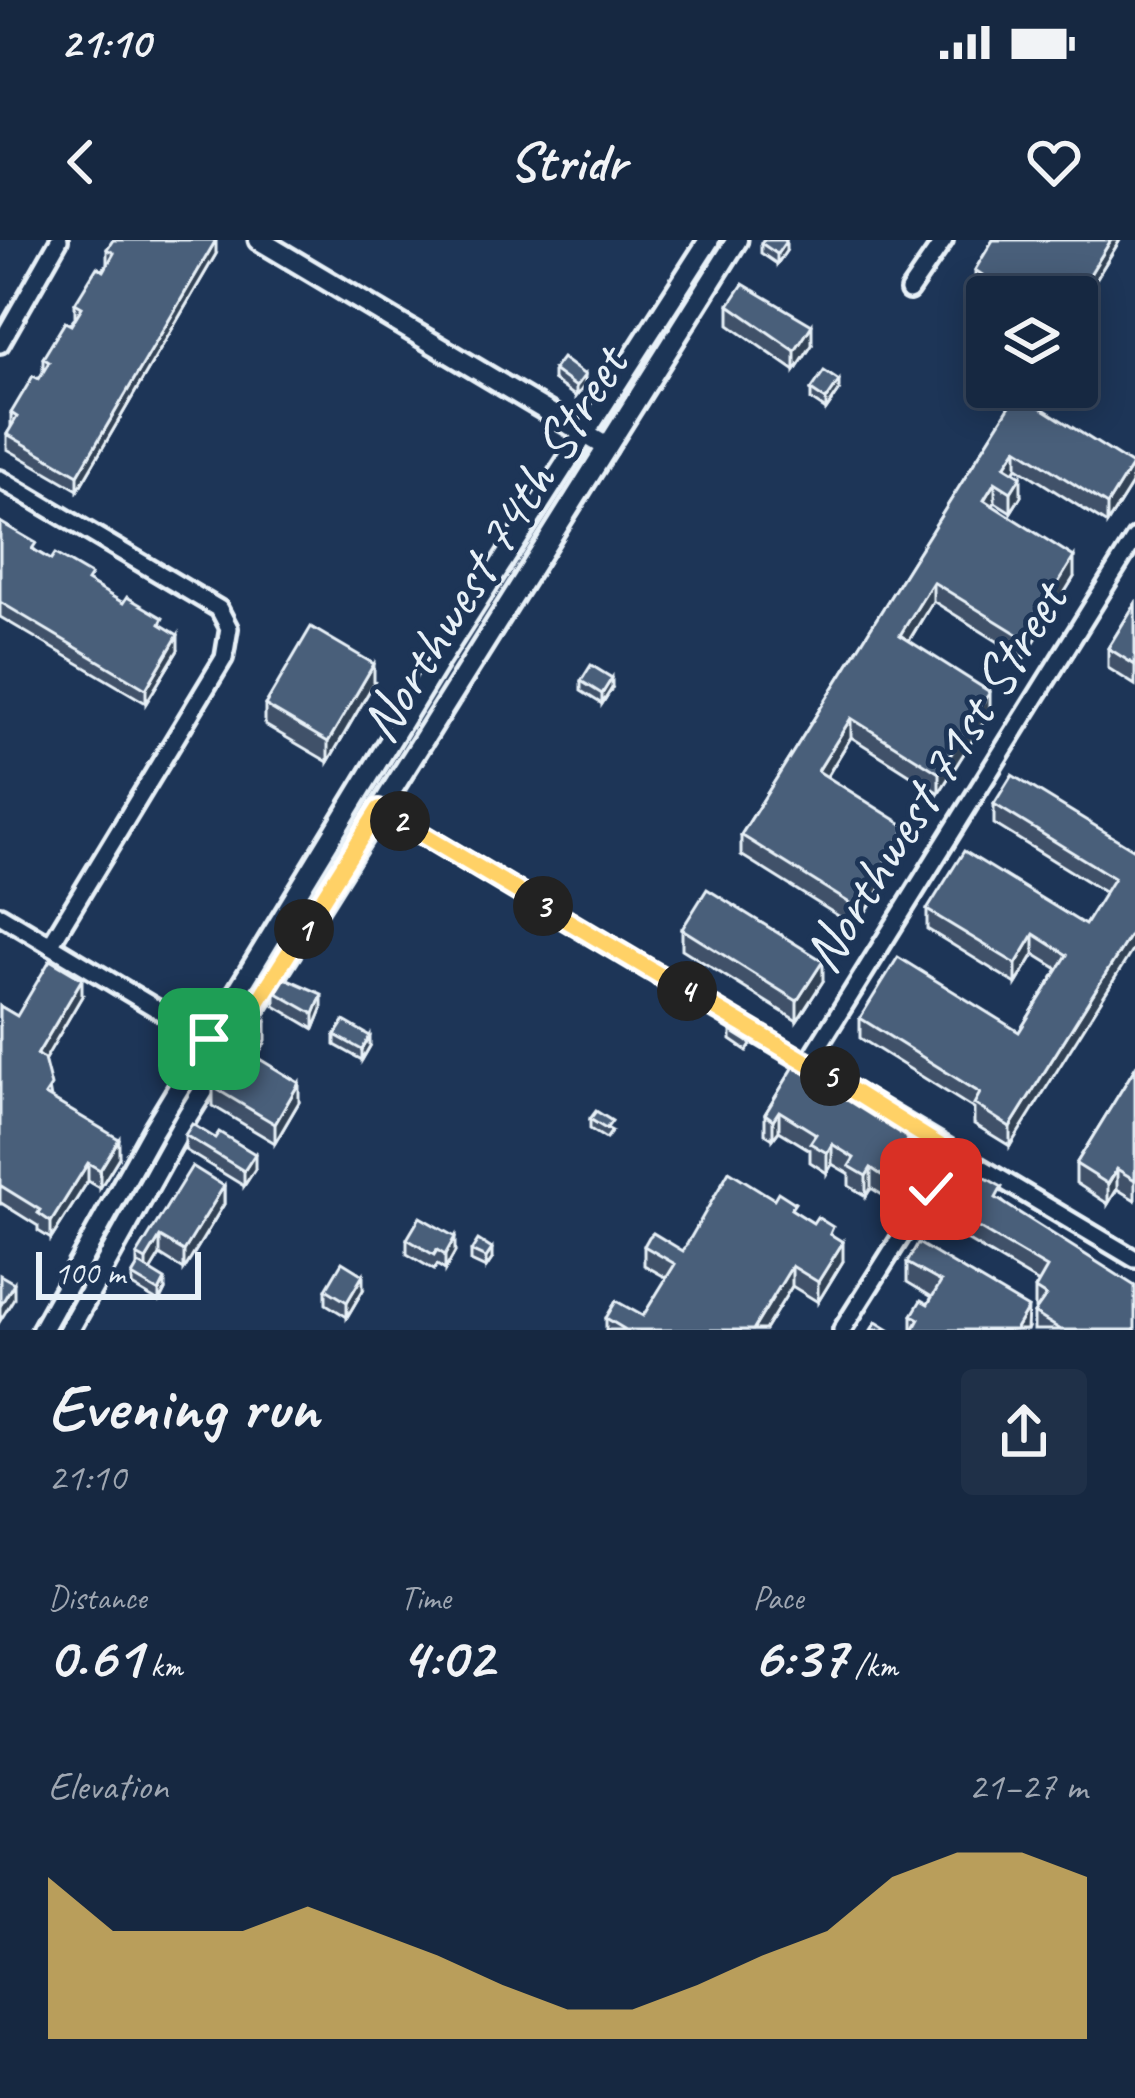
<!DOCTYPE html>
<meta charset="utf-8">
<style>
body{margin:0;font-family:Caveat,sans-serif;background:#1f3048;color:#f1f3f6;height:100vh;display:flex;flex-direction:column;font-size:45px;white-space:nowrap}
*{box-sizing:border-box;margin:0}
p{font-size:39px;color:#9ea6b1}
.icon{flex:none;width:66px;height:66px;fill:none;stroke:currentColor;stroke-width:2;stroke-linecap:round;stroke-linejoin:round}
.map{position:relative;height:1090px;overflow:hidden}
.drawer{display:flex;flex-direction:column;background:#162841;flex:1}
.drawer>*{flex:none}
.tools{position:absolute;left:966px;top:36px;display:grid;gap:24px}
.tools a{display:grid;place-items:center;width:132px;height:132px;border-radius:12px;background:#162841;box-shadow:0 6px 30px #0003,0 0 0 3px #35445a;font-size:60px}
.scale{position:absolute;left:36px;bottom:30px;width:165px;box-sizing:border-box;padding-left:12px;border:6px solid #e8f1f8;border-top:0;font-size:33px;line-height:42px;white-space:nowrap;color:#e8f1f8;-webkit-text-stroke:9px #1d3557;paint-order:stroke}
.pin{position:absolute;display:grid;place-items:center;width:102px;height:102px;color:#fff;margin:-51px;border-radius:24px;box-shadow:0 6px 18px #0006}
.km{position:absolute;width:60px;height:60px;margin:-30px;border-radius:50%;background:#222;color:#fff;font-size:33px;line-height:60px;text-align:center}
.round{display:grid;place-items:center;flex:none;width:126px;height:126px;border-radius:12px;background:#1f3048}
.head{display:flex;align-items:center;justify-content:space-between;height:204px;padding:0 48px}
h1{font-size:66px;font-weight:800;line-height:90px}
.figures{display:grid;grid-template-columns:repeat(3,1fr);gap:18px;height:204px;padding:12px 48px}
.figures div{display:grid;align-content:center}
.figures b{font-size:60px;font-weight:800}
.figures small{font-size:33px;font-weight:400}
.figures p{font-size:33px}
.chart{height:336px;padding:24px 48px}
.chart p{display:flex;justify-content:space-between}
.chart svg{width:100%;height:216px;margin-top:12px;fill:#ffd166;opacity:.7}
.status{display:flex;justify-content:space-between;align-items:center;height:84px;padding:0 60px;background:#162841;direction:ltr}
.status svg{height:33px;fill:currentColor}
header{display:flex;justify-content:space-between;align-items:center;height:156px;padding:0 48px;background:#162841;font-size:54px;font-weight:800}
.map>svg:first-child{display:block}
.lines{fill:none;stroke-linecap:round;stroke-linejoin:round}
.minor-casing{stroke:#e8f1f8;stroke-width:24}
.major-casing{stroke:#e8f1f8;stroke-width:27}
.minor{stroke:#1d3557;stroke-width:15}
.major{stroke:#1d3557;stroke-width:18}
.wall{fill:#3f5169;stroke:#e8f1f8;stroke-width:3}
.shaded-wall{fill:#334255;stroke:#e8f1f8;stroke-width:3}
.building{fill:#495e7a;stroke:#e8f1f8;stroke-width:3}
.route-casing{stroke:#fff;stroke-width:24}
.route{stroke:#ffd166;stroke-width:15}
.labels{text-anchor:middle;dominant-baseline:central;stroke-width:10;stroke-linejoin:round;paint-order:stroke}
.street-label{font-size:57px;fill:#e8f1f8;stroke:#1d3557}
</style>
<div class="status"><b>21:10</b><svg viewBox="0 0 49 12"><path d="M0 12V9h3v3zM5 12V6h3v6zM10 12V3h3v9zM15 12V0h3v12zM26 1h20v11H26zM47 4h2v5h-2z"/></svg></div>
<header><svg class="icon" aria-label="back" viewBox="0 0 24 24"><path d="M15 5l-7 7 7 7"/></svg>Stridr<svg class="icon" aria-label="heart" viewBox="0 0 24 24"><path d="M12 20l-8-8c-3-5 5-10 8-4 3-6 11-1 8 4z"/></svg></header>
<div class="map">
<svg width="1135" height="1090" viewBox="0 0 1135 1090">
<rect width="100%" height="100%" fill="#1d3557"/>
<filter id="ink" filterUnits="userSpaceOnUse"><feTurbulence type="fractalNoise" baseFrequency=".00833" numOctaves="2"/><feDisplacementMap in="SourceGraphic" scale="24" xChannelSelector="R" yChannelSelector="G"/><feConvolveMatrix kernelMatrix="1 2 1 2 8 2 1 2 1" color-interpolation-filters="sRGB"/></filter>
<g filter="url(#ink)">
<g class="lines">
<defs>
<g id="minor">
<path d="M909,51L944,0"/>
<path d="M0,104L59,0"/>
<path d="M0,239L219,369L229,388L224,418L50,705"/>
<path d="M379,569L1135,1019"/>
<path d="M0,675L227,811"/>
<path d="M808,823L1135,298"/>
<path d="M842,1090L953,914"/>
</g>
<g id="major">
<path d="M259,0L607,207"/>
<path d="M42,1090L153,890L438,422L709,0"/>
<path d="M69,1090L188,875L737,0"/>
</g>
</defs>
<use href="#minor" class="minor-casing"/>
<use href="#major" class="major-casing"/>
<use href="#minor" class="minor"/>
<use href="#major" class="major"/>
</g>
<g class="wall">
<path d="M993,0H1120L1077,70V57H993L975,45V30Z"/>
<path d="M761,3L786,11L777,24L761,13Z"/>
<path d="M107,9L216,14L78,250L7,209V194L11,188V173L39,139L43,132V118L75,78V63L107,24Z"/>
<path d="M729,65L812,105L795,131L729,85Z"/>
<path d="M553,130L585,145L576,157L553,140Z"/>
<path d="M811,150L839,151L826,170L811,160Z"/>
<path d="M1018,153L1132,244L1107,284L1017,227L1014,232L1021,256L1011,272L995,262L992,266L1074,337L1024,418L933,361L909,401L990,472L939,553L851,497L827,537L907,607L856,687L741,615V595Z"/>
<path d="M0,282L36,311L163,387L178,410L146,463L0,377Z"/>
<path d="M1135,364V445L1108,428V408Z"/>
<path d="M581,441L612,448L602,464L581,451Z"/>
<path d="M374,443L328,522L265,485V465Z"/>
<path d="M994,564L1133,609L1010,906L974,884V869L860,798V778L1019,792L1058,729L1034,714L1016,744L927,689V670L1085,685L1106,653L994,584Z"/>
<path d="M682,689L823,741L797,781L682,709Z"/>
<path d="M275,752L322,769L314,789L275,766Z"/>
<path d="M82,756L44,820L51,859L119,917L100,948L88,941L51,999L38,991V986L1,963L0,965V766L17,776Z"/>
<path d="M734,785L751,805L747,811L731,800V791Z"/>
<path d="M335,795L370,806L362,820L335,805Z"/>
<path d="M266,801L256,817L299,862L275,903L213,866V847Z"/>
<path d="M795,825L910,915L884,956L871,948L866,956L849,946V934L832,924L827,933L810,922V910L779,891L773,899L765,894V874Z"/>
<path d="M1135,828V960L1117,949L1108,964L1076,943V924Z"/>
<path d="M590,879L612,891L606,899L590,889Z"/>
<path d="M185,895L215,898L255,929L244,946L185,910Z"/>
<path d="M224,946V964L184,1030L160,1015L150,1031L165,1050L159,1062L132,1046V1036L137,1028V1015Z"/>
<path d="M1002,961L1135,1090H1034V1073L1036,1070L1035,1069V1049L1039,1043L953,992V973Z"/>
<path d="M795,972L833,996L843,1021L818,1062L792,1046L765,1090H606V1078L643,1076L667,1038L644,1025V1006L683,1011Z"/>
<path d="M407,999L455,1012L445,1030L437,1025L434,1030L407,1014Z"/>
<path d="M471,1011L492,1019L486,1028L471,1021Z"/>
<path d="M907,1023L1028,1088L1027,1090H912V1075L928,1064L932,1057L907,1042Z"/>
<path d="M326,1049L363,1050L347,1077L326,1064Z"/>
</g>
<g class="shaded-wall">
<path d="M216,0V14L78,250V235Z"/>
<path d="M1111,0H1120L1077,70L1076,57Z"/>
<path d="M786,1V11L777,24V14Z"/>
<path d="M812,85V105L795,131V111Z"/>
<path d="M585,135V145L576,157V147Z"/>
<path d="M839,141V151L826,170V160Z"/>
<path d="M1017,208V227L1005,246V226Z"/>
<path d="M1132,225V244L1107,284V265Z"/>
<path d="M1021,236V256L1011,272V252Z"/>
<path d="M995,242V262L984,280V260Z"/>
<path d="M1074,317V337L1024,418V398Z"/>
<path d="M933,342V361L900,415V395Z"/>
<path d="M178,395V410L146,463V449Z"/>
<path d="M374,424V443L328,522V502Z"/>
<path d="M612,438V448L602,464V454Z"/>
<path d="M990,452V472L939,553V533Z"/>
<path d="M851,478V497L818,551V531Z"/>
<path d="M907,587V607L856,687V667Z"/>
<path d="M1135,687V706L1010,906V887Z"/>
<path d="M1034,694V714L1016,744V724Z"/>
<path d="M823,721V741L797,781V761Z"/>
<path d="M82,739V756L37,833V815Z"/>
<path d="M322,754V769L314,789V774Z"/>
<path d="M266,782V801L248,831V812Z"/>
<path d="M370,796V806L362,820V810Z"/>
<path d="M299,843V862L275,903V884Z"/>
<path d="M779,871V891L773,899V880Z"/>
<path d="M910,896V915L884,956V937Z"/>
<path d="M119,899V917L100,948V930Z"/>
<path d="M832,904V924L827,933V913Z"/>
<path d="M255,914V929L244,946V931Z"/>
<path d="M88,923V941L51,999V982Z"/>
<path d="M871,928V948L866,956V936Z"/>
<path d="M1117,929V949L1108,964V944Z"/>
<path d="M224,946V964L184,1030V1011Z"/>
<path d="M160,997V1015L146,1038V1020Z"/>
<path d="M455,997V1012L445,1030V1015Z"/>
<path d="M843,1002V1021L818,1062V1042Z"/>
<path d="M492,1009V1019L486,1028V1018Z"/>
<path d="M792,1026V1046L765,1090H753Z"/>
<path d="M363,1035V1050L347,1077V1062Z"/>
<path d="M165,1040V1050L159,1062V1052Z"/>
<path d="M14,1043V1058L0,1081V1066Z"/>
<path d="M1028,1068L1027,1090H1015Z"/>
</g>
<g class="building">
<path d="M113,0H216L78,235L7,194L17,177L11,173L33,136L39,139L49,122L43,118L65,82L71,85L82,67L75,63L97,27L104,31L114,13L107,9Z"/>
<path d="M763,0H785L786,1L777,14L761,3Z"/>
<path d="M993,0H1111L1076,57H1016L975,30Z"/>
<path d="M743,44L812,85L795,111L729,65Z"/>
<path d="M562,118L585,135L576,147L553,130Z"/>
<path d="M824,131L839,141L826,160L811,150Z"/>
<path d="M1018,153L1132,225L1107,265L1017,208L1005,226L1021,236L1011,252L995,242L984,260L1074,317L1024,398L933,342L900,395L990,452L939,533L851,478L818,531L907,587L856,667L741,595Z"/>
<path d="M0,282L36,303L32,309L51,320L55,314L91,335L87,341L123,363L127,357L163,378L160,384L178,395L146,449L0,362Z"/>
<path d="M1135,364V425L1108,408Z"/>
<path d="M311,387L374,424L328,502L265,465Z"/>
<path d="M591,425L612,438L602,454L581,441Z"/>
<path d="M1012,535L1133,609L1135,606V687L1010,887L974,864L980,853L860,778L898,717L1019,792L1067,715L1034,694L1016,724L927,670L964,611L1085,685L1114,638L994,564Z"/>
<path d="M707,649L823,721L797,761L682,689Z"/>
<path d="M50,720L82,739L37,815L44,819L51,846L45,855L119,899L100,930L88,923L51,982L38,973L40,970L1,946L0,948V766L17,776Z"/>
<path d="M283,737L322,754L314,774L275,752Z"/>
<path d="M256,775L266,782L248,812L299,843L275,884L213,847Z"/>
<path d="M344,781L370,796L362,810L335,795Z"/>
<path d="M734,785L751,795L747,801L731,791Z"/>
<path d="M795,825L910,896L884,937L871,928L866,936L849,926L854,918L832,904L827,913L810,903L816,894L779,871L773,880L765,874Z"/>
<path d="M1135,828V940L1117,929L1108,944L1076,924Z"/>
<path d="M596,871L612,881L606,889L590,879Z"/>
<path d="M192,884L215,898L219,892L255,914L244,931L185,895Z"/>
<path d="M192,926L224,946L184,1011L160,997L146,1020L137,1015Z"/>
<path d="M729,931L774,959L778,952L795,963L791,969L813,983L817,977L833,987L830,994L843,1002L818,1042L792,1026L753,1090H626L606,1078L616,1061L643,1076L675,1024L644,1006L649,997L653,993L683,1011Z"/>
<path d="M977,933L1002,947L996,958L1135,1046V1090H1061L1034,1073L1046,1056L1035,1049L1047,1028L953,973Z"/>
<path d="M420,977L455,997L445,1015L437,1010L434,1015L407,999Z"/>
<path d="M478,1000L492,1009L486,1018L471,1011Z"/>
<path d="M918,1003L1028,1068L1015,1090H913L919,1079L912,1075L921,1060L928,1064L941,1042L907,1023Z"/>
<path d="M342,1022L363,1035L347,1062L326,1049Z"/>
<path d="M139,1024L165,1040L159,1052L132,1036Z"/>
<path d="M0,1035L14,1043L0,1066Z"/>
<path d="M876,1082L889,1090H871Z"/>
</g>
</g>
<g class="lines" filter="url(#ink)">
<defs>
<path id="route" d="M209,799L227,811L379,569L808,823L953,914L931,949"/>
</defs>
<use href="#route" class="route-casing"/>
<use href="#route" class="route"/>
</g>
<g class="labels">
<g class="street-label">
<text transform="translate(493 304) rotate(-58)">Northwest 74th Street</text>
<text transform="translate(934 537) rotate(-58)">Northwest 71st Street</text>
</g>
</g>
</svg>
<div class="tools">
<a><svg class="icon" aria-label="layers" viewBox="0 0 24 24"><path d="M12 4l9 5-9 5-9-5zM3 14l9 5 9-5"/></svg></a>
</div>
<div class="scale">100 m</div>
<div class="pin" style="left:209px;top:799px;background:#1e9e55"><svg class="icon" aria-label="arrive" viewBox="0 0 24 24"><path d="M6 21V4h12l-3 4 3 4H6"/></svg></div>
<div class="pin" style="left:931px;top:949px;background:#d93025"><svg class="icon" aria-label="check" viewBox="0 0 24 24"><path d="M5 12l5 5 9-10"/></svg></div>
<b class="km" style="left:304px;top:689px">1</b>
<b class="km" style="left:400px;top:581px">2</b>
<b class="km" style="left:543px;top:666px">3</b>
<b class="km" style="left:687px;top:751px">4</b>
<b class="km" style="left:830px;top:836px">5</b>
</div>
<section class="drawer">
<div class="head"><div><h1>Evening run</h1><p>21:10</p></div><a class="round"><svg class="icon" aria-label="share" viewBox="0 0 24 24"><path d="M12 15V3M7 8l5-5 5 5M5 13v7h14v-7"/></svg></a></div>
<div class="figures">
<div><p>Distance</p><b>0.61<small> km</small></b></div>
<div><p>Time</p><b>4:02</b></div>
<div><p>Pace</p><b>6:37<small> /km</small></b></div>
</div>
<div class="chart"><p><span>Elevation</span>21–27 m</p>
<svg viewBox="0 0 160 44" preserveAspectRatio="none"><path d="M0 44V11L10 22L20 22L30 22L40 17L50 22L60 27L70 33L80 38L90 38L100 33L110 27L120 22L130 11L140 6L150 6L160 11V44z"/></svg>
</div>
</section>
